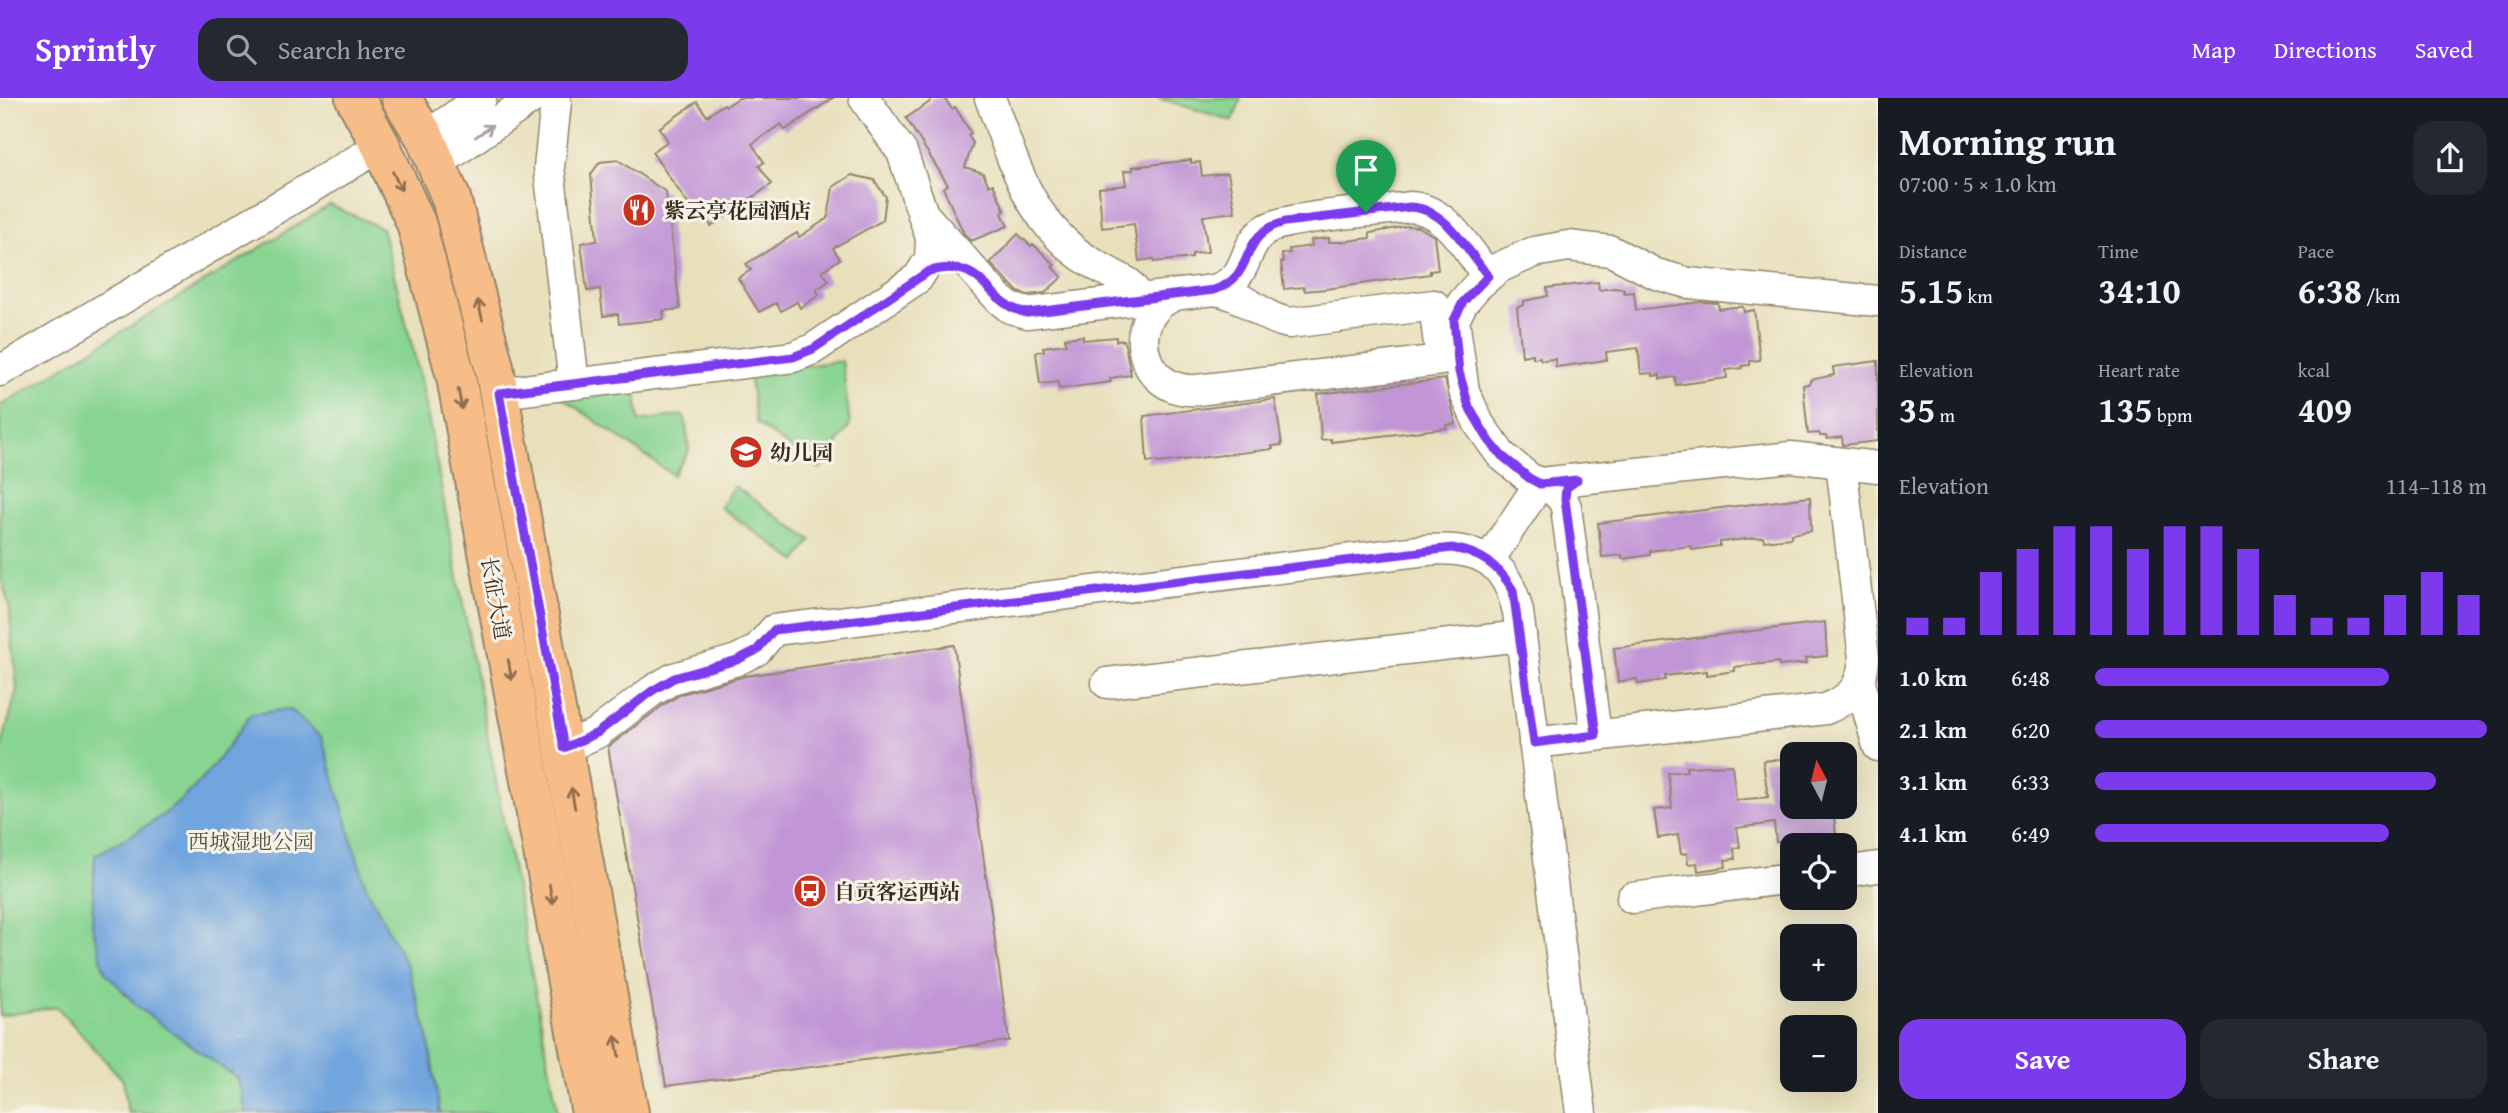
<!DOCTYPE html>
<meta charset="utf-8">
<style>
body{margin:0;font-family:"Gentium Book Plus","Noto Serif SC",serif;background:#242831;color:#f1f3f6;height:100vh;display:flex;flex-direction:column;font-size:26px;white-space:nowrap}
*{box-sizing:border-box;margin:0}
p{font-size:23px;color:#9ea1a6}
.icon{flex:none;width:38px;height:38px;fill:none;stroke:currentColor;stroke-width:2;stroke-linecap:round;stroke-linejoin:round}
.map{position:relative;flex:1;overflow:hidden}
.details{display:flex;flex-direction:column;background:#171b24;width:630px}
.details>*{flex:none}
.needle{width:46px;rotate:353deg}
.fabs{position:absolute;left:1780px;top:644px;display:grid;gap:14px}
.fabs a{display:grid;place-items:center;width:77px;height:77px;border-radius:14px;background:#171b24;box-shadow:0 7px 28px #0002;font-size:35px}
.pin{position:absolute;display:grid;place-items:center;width:60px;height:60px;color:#fff;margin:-72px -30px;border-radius:50% 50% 50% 0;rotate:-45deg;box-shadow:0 0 7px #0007}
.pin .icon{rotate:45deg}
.round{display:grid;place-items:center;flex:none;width:74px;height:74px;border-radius:21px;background:#242831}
.head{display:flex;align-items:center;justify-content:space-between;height:119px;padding:0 21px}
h1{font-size:38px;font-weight:600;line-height:52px}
.metrics{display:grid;grid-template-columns:repeat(3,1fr);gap:10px;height:119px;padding:7px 21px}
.metrics div{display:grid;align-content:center}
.metrics b{font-size:35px;font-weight:600}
.metrics small{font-size:19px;font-weight:400}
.metrics p{font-size:19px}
.chart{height:196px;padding:14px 21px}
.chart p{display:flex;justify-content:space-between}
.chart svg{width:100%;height:126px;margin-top:7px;stroke:#7c3aed;stroke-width:6}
.button{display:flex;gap:14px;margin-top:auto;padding:14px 21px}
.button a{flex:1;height:80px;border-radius:21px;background:#7c3aed;color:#fff;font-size:28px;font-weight:600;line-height:80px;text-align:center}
.button a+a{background:#242831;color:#f1f3f6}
ul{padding:0 21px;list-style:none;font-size:23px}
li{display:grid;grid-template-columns:112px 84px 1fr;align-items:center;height:52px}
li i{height:18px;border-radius:9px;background:#7c3aed}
header{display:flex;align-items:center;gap:42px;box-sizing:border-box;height:98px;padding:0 35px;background:#7c3aed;color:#fff}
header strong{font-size:33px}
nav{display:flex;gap:38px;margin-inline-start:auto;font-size:24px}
.search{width:490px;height:63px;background:#242831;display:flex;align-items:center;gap:18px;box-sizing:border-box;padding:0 24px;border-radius:21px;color:#9ea1a6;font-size:26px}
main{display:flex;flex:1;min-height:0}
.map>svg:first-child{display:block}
.green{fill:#88d491;stroke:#627f58;stroke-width:2}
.water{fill:#71a5dd;stroke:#56687e;stroke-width:2}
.building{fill:#c195d6}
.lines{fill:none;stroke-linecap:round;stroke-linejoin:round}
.minor-casing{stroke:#92856c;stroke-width:33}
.major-casing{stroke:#92856c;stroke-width:42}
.minor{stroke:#fff;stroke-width:30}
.major{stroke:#f7bd88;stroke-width:38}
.oneway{stroke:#a79f9a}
.oneway2{stroke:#906c4e}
.route-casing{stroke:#fff;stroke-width:14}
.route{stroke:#7c3aed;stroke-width:9}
.labels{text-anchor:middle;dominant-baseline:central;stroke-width:6;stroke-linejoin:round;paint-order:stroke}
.poi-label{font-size:21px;font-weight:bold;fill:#3b2a1e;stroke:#f7f3e8;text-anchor:start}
.street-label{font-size:21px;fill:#3b2a1e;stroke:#f7f3e8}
.park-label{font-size:21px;fill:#4e543b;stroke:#f7f3e8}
</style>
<header>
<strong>Sprintly</strong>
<div class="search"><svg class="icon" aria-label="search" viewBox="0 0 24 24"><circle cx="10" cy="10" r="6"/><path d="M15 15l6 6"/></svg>Search here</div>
<nav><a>Map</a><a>Directions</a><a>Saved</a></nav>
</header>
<main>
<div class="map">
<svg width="1878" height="1015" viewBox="0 0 1878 1015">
<rect width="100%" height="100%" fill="#f7f3e8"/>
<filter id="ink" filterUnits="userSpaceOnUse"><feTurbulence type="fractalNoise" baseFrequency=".0143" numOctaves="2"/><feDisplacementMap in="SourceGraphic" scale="14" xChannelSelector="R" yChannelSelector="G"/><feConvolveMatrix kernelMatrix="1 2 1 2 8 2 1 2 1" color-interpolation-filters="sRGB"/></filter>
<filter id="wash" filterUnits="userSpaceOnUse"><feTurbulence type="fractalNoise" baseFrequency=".00686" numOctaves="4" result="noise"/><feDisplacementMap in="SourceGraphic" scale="28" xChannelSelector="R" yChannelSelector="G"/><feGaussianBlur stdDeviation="1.57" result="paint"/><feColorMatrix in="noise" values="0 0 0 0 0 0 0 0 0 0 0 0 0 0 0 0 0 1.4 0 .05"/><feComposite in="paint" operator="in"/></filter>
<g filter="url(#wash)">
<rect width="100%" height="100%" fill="#e8e0bb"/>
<g class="green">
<path d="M1158,0H1241L1233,23Z"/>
<path d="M330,107L382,130L422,287L558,1015H128L123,982L57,909L0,918V655L17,591L9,507L0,477V308Z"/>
<path d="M842,263L850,327L820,371L756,325L749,274Z"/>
<path d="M659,288L652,292L636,294L639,323L682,317L685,320L689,353L673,377L557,296Z"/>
<path d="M734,388L811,442L796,463L720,409Z"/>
</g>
<path class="water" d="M290,611L322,640L365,786L407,869L427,933L440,1015H246L238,981L140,911L105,874L92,827L95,757C121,743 155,725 178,705C207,680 229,647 251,616Z"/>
<g id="blocks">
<g class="building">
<path d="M739,0H833L785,32L781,26L752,46L764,64L759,68L772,86L711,128L699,109L693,113L652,54L668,43L659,30L697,4L707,18L724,6L726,8Z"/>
<path d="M931,0H944L952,11L955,9L971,35L968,37L973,45L965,69L983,75L989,88L993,86L1005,113L1002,115L1008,128L971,143L964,136L943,90L948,87L906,20L930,4Z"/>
<path d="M618,62L666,94L680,211L663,213L664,221L619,226L618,216L603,218L600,191L587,193L581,145L597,143L591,76L600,64Z"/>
<path d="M1191,62V65L1200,64L1202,78L1228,75L1235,114L1203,118L1208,154L1192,156V160L1154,164V161L1139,163L1134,126L1102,130L1099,90L1126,87L1124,73L1133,72V69Z"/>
<path d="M852,77L874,82L886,99L883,122L833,150L840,161L822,173L829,183L816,192L819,197L800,210L797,204L781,213L776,205L759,214L738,180L751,172L746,166L797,135L799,139L828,120L833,89Z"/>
<path d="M1408,128L1419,129L1434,138L1438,172L1430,173V176L1326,191L1305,193L1304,189L1284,191L1281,164H1283L1282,156L1290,155L1289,151L1312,148L1311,142L1329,140V144H1339L1370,140V135Z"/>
<path d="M1018,136L1031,148L1033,146L1055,167L1052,169L1062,179L1045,195L1028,197L1018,194L990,165Z"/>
<path d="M1598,184L1599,192L1614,190L1624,191V195L1634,194L1636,212L1701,204L1718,205L1719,211L1734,209H1743L1744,214L1754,212L1760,262L1750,263V267L1742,268V270L1726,272L1727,280L1676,287L1675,279L1660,281V277L1653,278V275L1641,276L1638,250L1606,254L1607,262L1556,269L1555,261L1541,262L1540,259L1533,260V256L1522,258L1517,209L1524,207V203L1548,198L1547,190Z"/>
<path d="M1083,238V242L1116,239V243L1124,242L1131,277L1110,280L1111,284L1059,291L1058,284L1040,286L1036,254L1044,253L1043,249L1066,246L1065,240Z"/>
<path d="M1878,263V343L1843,347L1842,339L1827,341L1826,338H1820L1819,335L1808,336L1803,287L1810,286V282L1834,277L1833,269Z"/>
<path d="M1445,281L1456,326L1446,327L1447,330L1331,344V341L1321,342L1318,296Z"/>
<path d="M1275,301L1282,347L1272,348L1273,351L1158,365L1157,363L1147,364L1144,318Z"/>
<path d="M1810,399L1811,433L1791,436V440L1764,443L1763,439L1720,444V448L1692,452L1691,448L1650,453V457L1622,461V457L1602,459L1598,425Z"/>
<path d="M1825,524L1827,558L1806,560L1807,565L1779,568L1778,564L1735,569V573L1707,577V573L1665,578V582L1638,586L1637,581L1618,584L1614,550Z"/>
<path d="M954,547L1009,943L666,988L608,649L662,608L681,596L745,578Z"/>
<path d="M1792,660V709H1833L1836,738L1830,739L1831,747H1783V744H1776L1774,725L1737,730L1740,749L1734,750L1735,761L1725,762L1726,769L1698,773L1697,765L1688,766L1687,755L1681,756L1678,737L1658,740L1654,712L1672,710L1668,675L1687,673L1686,669L1732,667L1736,702L1768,699L1763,663Z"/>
</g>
</g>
</g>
<g filter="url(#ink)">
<use href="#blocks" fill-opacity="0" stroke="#92856c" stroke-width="2"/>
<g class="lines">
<defs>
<g id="minor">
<path d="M990,0C1012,58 1025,114 1076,154C1091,166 1111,175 1128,185L1134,192L1135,202"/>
<path d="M556,4L549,69L574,286"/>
<path d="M425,39L481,0"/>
<path d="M437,66L532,0"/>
<path d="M923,116L999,201L1010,210L1027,215L1214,192C1243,195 1261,220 1289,225L1434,207L1441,262L1197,292C1137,296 1122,215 1178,196"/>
<path d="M1214,192C1253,179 1239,151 1265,132C1284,118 1381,113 1410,109C1446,110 1467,152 1488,178"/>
<path d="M0,273L381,48"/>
<path d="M499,295L793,259L813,251L918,180L930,161L931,140L902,54L864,0"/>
<path d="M1489,462L1540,385L1791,359L1878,369"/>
<path d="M1107,585L1521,538"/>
<path d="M1860,585L1878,648"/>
<path d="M1596,637L1566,409L1562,400L1554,393L1529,380L1501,357L1479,326L1464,293L1454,222L1463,204L1477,188L1498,170L1534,154L1568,148L1611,153L1656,176L1688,185L1878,203"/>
<path d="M1534,645L1826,611C1852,600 1862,589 1864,560L1841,365"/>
<path d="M564,650L597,635L652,593L674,580L737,562L757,552L774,532L1427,452C1478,448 1506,461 1518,514L1581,1015"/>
<path d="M1844,774L1878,769"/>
<path d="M1632,800L1792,780"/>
</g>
<g id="major">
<path d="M355,0L381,48L416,125L456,279L591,1015"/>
<path d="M401,0L425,39L451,100L494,269L629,1015"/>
</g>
</defs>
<use href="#minor" class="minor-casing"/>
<use href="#major" class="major-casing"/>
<use href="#minor" class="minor"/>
<use href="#major" class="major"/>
</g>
<defs><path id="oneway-shaft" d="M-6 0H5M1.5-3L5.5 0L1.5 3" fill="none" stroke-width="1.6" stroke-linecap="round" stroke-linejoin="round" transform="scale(1.75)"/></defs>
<use class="oneway" href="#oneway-shaft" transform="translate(484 33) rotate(-35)"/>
<g class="oneway2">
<use href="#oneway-shaft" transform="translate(397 83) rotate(65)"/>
<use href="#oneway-shaft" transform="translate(480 212) rotate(-104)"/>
<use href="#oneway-shaft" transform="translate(460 301) rotate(80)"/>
<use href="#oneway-shaft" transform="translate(510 572) rotate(80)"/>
<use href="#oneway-shaft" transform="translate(573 700) rotate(-100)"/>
<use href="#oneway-shaft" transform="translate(551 796) rotate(80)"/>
<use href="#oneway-shaft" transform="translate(617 948) rotate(-100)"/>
</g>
</g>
<g class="lines" filter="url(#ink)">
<defs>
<path id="route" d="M1410,109C1446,110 1467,152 1488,178L1463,204L1454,222L1459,274L1469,309L1488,341L1501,357L1529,380L1540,386L1577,382L1566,390L1565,401L1596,637L1534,645L1513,492C1498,467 1481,455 1452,450L774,532L757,552L737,562L674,580L652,593L597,635L564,650L499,295L793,259L813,251L929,173C988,158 983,206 1027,215L1214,192C1259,177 1235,137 1285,124Z"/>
</defs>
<use href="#route" class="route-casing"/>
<use href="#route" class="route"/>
</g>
<defs>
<symbol id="restaurant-disc" viewBox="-11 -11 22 22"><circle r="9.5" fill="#c8321e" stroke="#f7f3e8"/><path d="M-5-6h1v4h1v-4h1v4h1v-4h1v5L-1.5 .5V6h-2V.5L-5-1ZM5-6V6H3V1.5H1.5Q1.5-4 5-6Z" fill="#fff"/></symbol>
<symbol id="school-disc" viewBox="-11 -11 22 22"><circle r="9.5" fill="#c8321e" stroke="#f7f3e8"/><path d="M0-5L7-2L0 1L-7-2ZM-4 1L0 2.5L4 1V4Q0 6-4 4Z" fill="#fff"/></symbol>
<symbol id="bus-disc" viewBox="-11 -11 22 22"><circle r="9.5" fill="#c8321e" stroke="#f7f3e8"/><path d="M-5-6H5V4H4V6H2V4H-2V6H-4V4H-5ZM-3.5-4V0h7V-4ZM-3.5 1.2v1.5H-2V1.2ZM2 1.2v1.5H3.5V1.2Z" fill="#fff"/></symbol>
</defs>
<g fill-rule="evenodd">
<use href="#restaurant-disc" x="620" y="93" width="38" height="38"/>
<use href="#school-disc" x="727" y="335" width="38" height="38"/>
<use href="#bus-disc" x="791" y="774" width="38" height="38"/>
</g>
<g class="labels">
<g class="poi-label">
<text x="664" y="112">紫云亭花园酒店</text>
<text x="770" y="354">幼儿园</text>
<text x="834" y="793">自贡客运西站</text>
</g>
<g class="street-label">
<text transform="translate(496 500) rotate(80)">长征大道</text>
</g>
<g class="park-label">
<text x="251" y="743">西城湿地公园</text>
</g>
</g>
</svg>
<div class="fabs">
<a><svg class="needle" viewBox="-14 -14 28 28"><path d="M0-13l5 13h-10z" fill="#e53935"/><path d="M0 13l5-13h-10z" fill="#9ea1a6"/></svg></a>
<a><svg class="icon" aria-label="locate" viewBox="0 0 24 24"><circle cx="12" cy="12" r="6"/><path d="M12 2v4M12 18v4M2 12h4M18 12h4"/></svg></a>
<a>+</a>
<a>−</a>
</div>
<div class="pin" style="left:1366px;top:114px;background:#1e9e55"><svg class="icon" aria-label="arrive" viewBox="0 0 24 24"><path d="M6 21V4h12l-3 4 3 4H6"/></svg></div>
</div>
<section class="details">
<div class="head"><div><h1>Morning run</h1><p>07:00 · 5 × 1.0 km</p></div><a class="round"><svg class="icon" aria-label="share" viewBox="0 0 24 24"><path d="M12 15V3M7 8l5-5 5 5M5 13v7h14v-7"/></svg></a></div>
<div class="metrics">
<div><p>Distance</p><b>5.15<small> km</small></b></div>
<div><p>Time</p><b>34:10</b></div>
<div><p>Pace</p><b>6:38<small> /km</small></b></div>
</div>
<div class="metrics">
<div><p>Elevation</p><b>35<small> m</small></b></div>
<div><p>Heart rate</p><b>135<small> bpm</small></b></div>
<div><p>kcal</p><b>409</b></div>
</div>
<div class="chart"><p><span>Elevation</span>114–118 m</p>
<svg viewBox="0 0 160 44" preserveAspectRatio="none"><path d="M5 44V38M15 44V38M25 44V22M35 44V14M45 44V6M55 44V6M65 44V14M75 44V6M85 44V6M95 44V14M105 44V30M115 44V38M125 44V38M135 44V30M145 44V22M155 44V30"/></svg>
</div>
<ul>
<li><b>1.0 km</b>6:48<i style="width:75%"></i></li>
<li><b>2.1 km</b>6:20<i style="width:100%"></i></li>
<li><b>3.1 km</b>6:33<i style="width:87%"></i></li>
<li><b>4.1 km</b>6:49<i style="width:75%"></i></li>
</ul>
<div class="button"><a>Save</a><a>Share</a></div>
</section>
</main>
